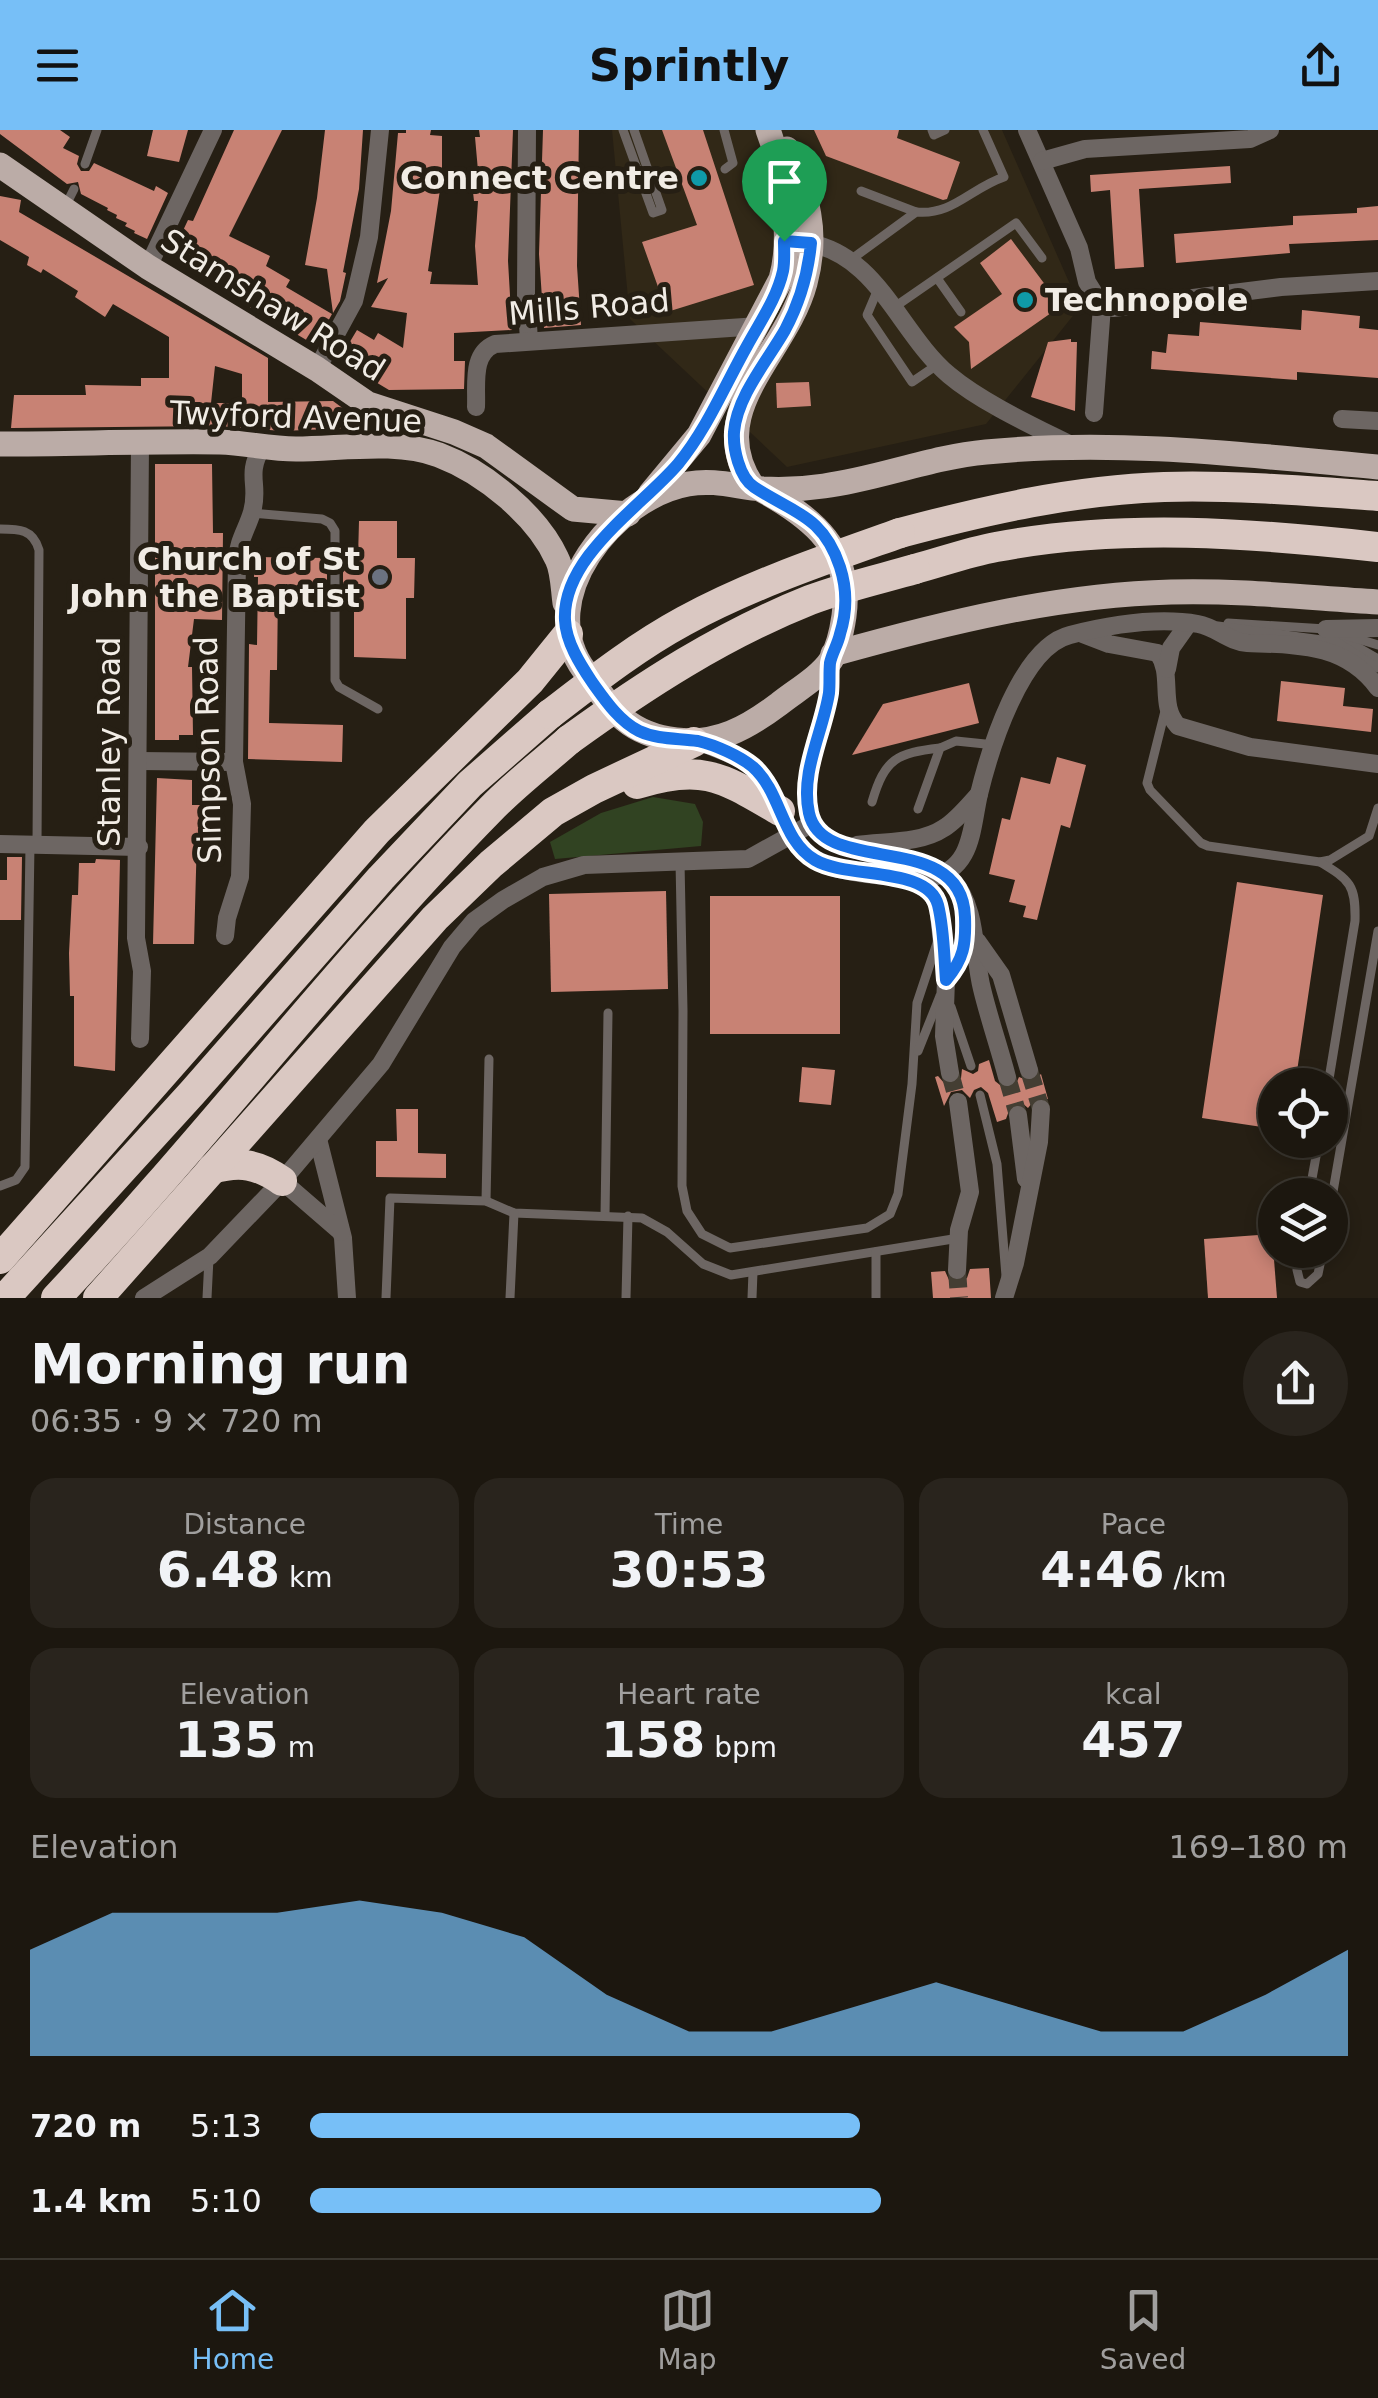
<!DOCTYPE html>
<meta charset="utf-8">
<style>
body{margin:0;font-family:"DejaVu Sans",sans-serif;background:#29241d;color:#f1f3f6;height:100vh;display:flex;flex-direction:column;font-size:38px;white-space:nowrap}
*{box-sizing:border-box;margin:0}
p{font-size:32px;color:#a09f9e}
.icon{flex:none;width:55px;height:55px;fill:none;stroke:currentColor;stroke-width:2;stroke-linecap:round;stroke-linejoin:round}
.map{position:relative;height:1168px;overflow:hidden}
.side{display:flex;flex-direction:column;background:#1c170f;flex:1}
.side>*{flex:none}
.controls{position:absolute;left:1258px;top:938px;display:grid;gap:20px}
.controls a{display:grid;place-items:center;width:90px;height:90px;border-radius:50%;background:#1c170f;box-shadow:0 5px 15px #0003,0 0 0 2px #3a362f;font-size:50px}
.pin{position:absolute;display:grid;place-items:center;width:85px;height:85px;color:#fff;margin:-102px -42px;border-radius:50% 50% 50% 0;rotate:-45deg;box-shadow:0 0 10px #0007}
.pin .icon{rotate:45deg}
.round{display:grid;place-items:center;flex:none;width:105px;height:105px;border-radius:52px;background:#29241d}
.headline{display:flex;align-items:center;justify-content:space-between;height:170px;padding:0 30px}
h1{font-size:55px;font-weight:800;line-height:75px}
.figures{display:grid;grid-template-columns:repeat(3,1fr);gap:15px;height:170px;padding:10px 30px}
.figures div{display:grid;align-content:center;border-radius:25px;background:#29241d;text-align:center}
.figures b{font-size:50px;font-weight:800}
.figures small{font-size:28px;font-weight:400}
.figures p{font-size:28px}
.chart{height:280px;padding:20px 30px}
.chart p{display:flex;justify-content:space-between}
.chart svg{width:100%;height:180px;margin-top:10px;fill:#77bff7;opacity:.7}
ul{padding:0 30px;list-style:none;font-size:32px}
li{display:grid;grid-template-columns:160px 120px 1fr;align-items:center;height:75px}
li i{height:25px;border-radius:12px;background:#77bff7}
header{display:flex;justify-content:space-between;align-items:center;height:130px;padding:0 30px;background:#77bff7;color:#111;font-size:45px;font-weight:800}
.tabs{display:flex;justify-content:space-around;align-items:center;height:140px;border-top:2px solid #3a362f;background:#1c170f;font-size:28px;color:#a09f9e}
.tabs a{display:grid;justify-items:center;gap:5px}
.tabs .active{color:#77bff7}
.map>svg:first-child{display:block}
.built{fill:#312817}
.green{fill:#314322}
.building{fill:#c88274;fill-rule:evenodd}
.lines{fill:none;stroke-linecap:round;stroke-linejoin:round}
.street-tunnel{stroke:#443e33;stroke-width:18;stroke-dasharray:18 9;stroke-linecap:butt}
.lane{stroke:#6d6663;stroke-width:9}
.street{stroke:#6d6663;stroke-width:18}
.primary{stroke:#bbaca7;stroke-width:25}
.highway{stroke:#dac8c2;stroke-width:30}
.highway-bridge{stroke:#dac8c2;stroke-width:30}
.route-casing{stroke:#fff;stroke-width:20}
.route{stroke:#1a73e8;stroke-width:12}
.culture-dot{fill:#0f9aa8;stroke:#261f14;stroke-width:4}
.worship-dot{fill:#6b7280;stroke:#261f14;stroke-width:4}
.labels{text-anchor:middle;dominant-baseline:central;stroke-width:10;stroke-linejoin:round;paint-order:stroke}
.poi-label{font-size:32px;font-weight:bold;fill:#f1ece5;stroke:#261f14;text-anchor:end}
.street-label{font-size:32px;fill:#f1ece5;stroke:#261f14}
</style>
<header><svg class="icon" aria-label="menu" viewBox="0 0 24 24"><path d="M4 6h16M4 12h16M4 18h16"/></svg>Sprintly<svg class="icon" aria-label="share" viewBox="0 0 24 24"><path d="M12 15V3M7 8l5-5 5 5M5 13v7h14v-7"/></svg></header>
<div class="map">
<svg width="1378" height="1168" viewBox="0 0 1378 1168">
<rect width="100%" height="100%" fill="#261f14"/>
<path class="built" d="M612,0H1002L1080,177L986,294L787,337L630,189Z"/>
<path class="green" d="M653,667L695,674L703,692L701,716L555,729L550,712L601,683Z"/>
<g class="building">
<path d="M0,0H60L70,7L63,18L79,26L77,34L81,41H89L94,33L154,61L156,56L168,63L147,109L134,103L135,101L125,96L127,93L116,88L117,85L107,80L108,78L81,64L78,52L67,54L0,4Z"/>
<path d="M153,0H188L179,32L147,26Z"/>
<path d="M234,0H282L229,106L270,126L266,136L290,150L286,157L332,184L315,215L250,177L252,170L171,126L188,90L193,91Z"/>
<path d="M325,0H363L359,59L343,142L346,143L340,171L333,183L327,139L305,135L317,68Z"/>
<path d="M406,0H431L430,5L442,6V46L428,141L432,142L430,154L478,155L475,116L478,71H474L472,53L479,52L475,7H480L479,0H513L508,131L512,200L454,203V231H465L464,259L389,260L339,230L357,200L374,210L378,203L403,218L407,183L371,177L388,148L377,153L391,81L398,3H406Z"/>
<path d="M543,0H579L577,136L581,195L544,198L539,124Z"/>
<path d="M662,0H703L754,155L667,182L642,112L697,95Z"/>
<path d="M814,0H899L897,8L960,32L947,69L943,70L826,26Z"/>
<path d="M1230,36L1231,53L1139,59L1144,137L1115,139L1110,60L1091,62L1090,45Z"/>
<path d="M0,66L21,70L19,82L268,228V272L333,271L352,285L351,298L282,301L220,296L11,298L14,265H86L85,255L141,256V248H169V207L113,174L105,187L75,167L78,161L43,139L41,143L27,135L29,127L0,110ZM215,236L242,244V273H211Z"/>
<path d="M1378,76V110L1289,114L1290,123L1176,133L1174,104L1293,95V86L1357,83V78Z"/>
<path d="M1011,109L1061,176L971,239L969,212L954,197L1002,164L980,133Z"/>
<path d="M1302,180L1360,186L1359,198L1378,200V248L1297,242V250L1151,239L1152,221L1166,223L1168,204L1199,206L1200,192L1301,200Z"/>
<path d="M1071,209V212H1077L1075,281L1031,267L1048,212Z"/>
<path d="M809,252L811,276L777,278L776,253Z"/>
<path d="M155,334H212L213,403H223L222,490L194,489L188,537H192L193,605H179V610H155Z"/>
<path d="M359,391H397V428H415L414,468H406V529L354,527V465L343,463V428H358Z"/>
<path d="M255,427L327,428V463L278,462L277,540H270L269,593L343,595L342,632L248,629L249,514L257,515L258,447H254Z"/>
<path d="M1281,551L1345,558L1343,576L1373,579L1371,602L1277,591Z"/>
<path d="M969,553L979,593L852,625L883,574Z"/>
<path d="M1057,627L1086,635L1070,698L1061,695L1037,790L1023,787L1026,776L1009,772L1015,750L989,744L1002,688L1010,690L1021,647L1050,654Z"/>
<path d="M157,648L192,650V675H201L202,706H197L194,814H153Z"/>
<path d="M7,727H22L21,790H0V750H7Z"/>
<path d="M96,729L120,730L115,941L74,936V866H70L69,823L72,765H78L79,733H95Z"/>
<path d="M1237,752L1323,765L1295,955H1275V999L1202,988Z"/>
<path d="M666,761L668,859L551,862L549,764Z"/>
<rect x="710" y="766" width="130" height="138"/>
<path d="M989,930L995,951L1005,959L1015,956L1019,947L1032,952L1041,944L1048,969L1036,968L1028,978L1022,973L1011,975L1006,989L997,992L988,963L981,957L974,960L970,968L962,960L951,962L944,976L935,947L938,946L945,954L953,955L961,948L962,939L973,944L978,941L979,934Z"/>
<path d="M802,937L835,940L831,975L799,972Z"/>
<path d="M396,979H418V1023L446,1024V1048L376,1047V1011H397Z"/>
<path d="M1272,1104L1277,1168H1208L1204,1109Z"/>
<path d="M989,1138L991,1168H933L931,1142L945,1141L949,1150L957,1152L967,1148L970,1139Z"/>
</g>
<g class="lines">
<g class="street-tunnel">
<path d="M1029,940L1041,979"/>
<path d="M950,943L958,972"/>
<path d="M1007,947L1018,985"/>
<path d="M957,1140L959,1168"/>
</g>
<g class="lane">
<path d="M623,0L653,83L662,80L634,0"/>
<path d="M724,0L733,33L725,39"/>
<path d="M932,0L934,5L945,0"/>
<path d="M85,34L97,0"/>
<path d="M861,61L916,82"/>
<path d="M65,77L74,59"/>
<path d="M849,131L916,82C952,86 971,58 1004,47L983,0"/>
<path d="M937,148L961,182"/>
<path d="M878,159L867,185L912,252L937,235"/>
<path d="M896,176L1016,93L1042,128"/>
<path d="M252,383L322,389L330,393L335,401V550L339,557L378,579"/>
<path d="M0,399C19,399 33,399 39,420L37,714"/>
<path d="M1228,493L1326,499L1378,529"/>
<path d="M1218,496L1337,512L1378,538"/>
<path d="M1348,506L1378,515"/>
<path d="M1166,577L1147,653L1150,660L1201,713L1208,716L1320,732L1330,730L1369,706L1378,678"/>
<path d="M872,672C885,628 897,623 940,618"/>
<path d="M918,679L940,618L956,611L995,615"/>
<path d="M680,732L683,881L682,1056L687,1081L702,1104L730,1118L867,1098L890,1084L898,1064L912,954L917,873L937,813"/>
<path d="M1320,732C1350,750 1356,755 1355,791L1328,955"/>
<path d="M949,847L963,825L966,803"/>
<path d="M951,877L971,936"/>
<path d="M918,921L940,866"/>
<path d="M980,965L997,1034L1006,1146"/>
<path d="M0,1056L16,1050L25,1037L30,715"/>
<path d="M1309,1065L1319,1010"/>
<path d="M486,1071L489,929"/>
<path d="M1330,1079L1378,801"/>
<path d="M605,1086L608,883"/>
<path d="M1300,1120L1297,1140L1300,1152L1307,1154L1318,1144L1323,1120"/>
<path d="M207,1168L209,1128"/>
<path d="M386,1168L390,1068L486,1071L514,1083L642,1088L667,1102L703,1134L731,1145L959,1108"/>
<path d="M510,1168L514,1083"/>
<path d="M626,1168L628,1086"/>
<path d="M752,1168L753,1142"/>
<path d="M876,1168V1122"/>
</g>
<g class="street">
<path d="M527,0L526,166L529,210"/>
<path d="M1027,0L1079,118L1087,152L1102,176L1094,283"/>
<path d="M1042,31L1085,19L1250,9L1270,0"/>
<path d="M803,112C878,122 898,202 949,245C981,272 1033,296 1071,315"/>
<path d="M148,137L213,0"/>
<path d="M1102,176L1113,178L1281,157L1378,151"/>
<path d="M317,239L354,171L369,107L380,0"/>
<path d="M476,277C477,254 471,224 495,214L759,196"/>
<path d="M1342,289L1378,291"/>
<path d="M1326,499L1378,498"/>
<path d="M1083,504L1109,514L1158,523C1174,545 1158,575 1178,596L1250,617L1378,634"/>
<path d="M830,531C830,543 830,557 828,569C820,602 791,672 819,701C835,717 867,723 889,728C912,734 934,731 952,750C978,778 973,824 982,859C989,888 999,917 1007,947"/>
<path d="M1167,539L1171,518L1188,494"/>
<path d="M700,612C721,621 745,627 760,644C775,661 780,685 791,705C810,740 849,742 884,746C899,748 915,751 929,748C973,740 971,699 979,664C990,619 1021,517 1070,505C1109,495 1157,487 1198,494C1216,497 1229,512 1247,513C1297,515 1345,513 1378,558"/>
<path d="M139,631L234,632"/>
<path d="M0,714L139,717"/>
<path d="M857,715C885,711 920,714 944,698C957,690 968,676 979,664"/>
<path d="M910,749L931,762L938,776L946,850L944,906L950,943"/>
<path d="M225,806L227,788L240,747L242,674L234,632L237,429C238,411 247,399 252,382C260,354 245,346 262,317"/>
<path d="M977,811L1001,845L1029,940"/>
<path d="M140,909L142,841L136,808L140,314"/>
<path d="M1018,985L1026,1049"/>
<path d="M318,1009L343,1108L347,1168"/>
<path d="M282,1051L341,1102"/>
<path d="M957,1140L959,1100L970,1062L958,972"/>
<path d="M144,1168L210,1126L282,1051L381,934L452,817L474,791L503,770L543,747L584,735L748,729L813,693"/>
<path d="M1004,1168L1015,1133L1039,1012L1041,979"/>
</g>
<g class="primary">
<path d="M0,35L148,137L317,239L368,274L454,302L486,316L573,379L628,384"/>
<path d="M0,314C73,314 147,311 220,312C246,313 270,319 296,319C341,319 396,309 439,325C484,342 537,385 557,429C563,441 563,459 565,473"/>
<path d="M753,357C701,281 786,225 805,153C819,101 807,66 787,19"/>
<path d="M760,359C813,388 853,419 844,486C842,500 838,518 831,530C820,547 795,561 779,574C747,598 717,615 676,610C626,604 611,578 584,540C532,468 614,367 688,354C715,349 737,357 763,359C782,360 804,359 824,356C878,349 931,327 986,322C1117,309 1248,325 1378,337"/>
<path d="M650,364L699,305L781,149C793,108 783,39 768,0"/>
<path d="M833,524C944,493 1056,465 1171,462C1240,460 1310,468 1378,472"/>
</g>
<g class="highway">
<path d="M900,403C986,380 1074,360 1164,357C1235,355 1307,361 1378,366"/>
<path d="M915,439C941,432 969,422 996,417C1123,393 1251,403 1378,417"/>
<path d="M637,654C704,633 723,648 780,681"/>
<path d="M212,1039C240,1031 258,1034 282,1051"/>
<path d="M0,1129L377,701L530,551L568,504"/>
<path d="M5,1168L192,963L381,748L470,654L550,584"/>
<path d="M56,1168C205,1010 337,836 490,680C514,655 543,633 569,610"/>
<path d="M98,1168L435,788L491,734L553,682L594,659L694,612"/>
</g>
<g class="highway-bridge">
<path d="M550,584C593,551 636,517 684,491C752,454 827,429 900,403"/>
<path d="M569,610C645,555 722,505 810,470C844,457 880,449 915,439"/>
</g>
</g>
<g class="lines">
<defs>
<path id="route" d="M784,111L811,113C808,145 800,172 785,200C768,230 737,266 734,302C733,318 739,347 754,357C793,383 823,385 840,437C847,459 847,482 840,504C838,514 832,523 830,533C829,543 830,553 829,563C823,602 800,642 809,683C823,748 962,698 965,787C966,814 964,829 946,850C944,826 944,799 938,775C928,736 847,749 815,730C781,710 782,663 753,637C740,626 715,615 698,611C679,608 658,610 639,601C619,591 605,570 592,552C580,534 566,512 565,490C562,427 641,377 678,334C707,299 725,255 747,216C760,192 777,168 783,141C785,131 784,121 784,111Z"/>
</defs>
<use href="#route" class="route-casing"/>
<use href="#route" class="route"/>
</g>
<g class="culture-dot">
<circle cx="699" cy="48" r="10"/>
<circle cx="1025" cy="170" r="10"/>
</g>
<circle class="worship-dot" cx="380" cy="447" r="10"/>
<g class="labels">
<g class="poi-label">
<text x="679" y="48">Connect Centre</text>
<text x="1045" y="170" text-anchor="start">Technopole</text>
<text x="360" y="429">Church of St<tspan x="360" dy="37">John the Baptist</tspan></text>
</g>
<g class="street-label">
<text transform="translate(273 175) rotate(32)">Stamshaw Road</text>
<text transform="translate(589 177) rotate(-5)">Mills Road</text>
<text transform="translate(296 287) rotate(2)">Twyford Avenue</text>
<text transform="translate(109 612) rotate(-90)">Stanley Road</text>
<text transform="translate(208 620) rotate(-91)">Simpson Road</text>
</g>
</g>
</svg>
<div class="controls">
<a><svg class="icon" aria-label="locate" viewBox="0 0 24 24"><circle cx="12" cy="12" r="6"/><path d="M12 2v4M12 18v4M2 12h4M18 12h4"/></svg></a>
<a><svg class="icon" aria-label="layers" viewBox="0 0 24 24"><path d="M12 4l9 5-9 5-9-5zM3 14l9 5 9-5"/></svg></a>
</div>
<div class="pin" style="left:784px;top:111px;background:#1e9e55"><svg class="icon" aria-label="arrive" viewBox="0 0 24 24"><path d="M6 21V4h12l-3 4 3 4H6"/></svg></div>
</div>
<section class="side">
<div class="headline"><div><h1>Morning run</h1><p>06:35 · 9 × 720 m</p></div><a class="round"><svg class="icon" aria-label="share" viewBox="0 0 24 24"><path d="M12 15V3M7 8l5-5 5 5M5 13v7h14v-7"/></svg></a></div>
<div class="figures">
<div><p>Distance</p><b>6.48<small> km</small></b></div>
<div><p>Time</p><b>30:53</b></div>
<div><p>Pace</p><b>4:46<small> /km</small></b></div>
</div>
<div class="figures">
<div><p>Elevation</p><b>135<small> m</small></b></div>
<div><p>Heart rate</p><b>158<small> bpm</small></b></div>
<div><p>kcal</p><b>457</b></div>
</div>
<div class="chart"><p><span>Elevation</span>169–180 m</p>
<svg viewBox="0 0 160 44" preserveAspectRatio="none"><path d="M0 44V18L10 9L20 9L30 9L40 6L50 9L60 15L70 29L80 38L90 38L100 32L110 26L120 32L130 38L140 38L150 29L160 18V44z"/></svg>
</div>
<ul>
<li><b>720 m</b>5:13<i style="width:53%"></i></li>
<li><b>1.4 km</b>5:10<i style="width:55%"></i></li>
</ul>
</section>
<nav class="tabs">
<a class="active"><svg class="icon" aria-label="home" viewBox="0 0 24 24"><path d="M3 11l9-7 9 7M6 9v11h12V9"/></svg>Home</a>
<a><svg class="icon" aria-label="map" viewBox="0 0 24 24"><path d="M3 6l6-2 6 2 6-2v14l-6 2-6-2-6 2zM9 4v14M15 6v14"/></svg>Map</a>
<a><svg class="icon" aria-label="saved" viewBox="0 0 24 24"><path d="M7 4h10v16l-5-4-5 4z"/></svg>Saved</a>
</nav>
